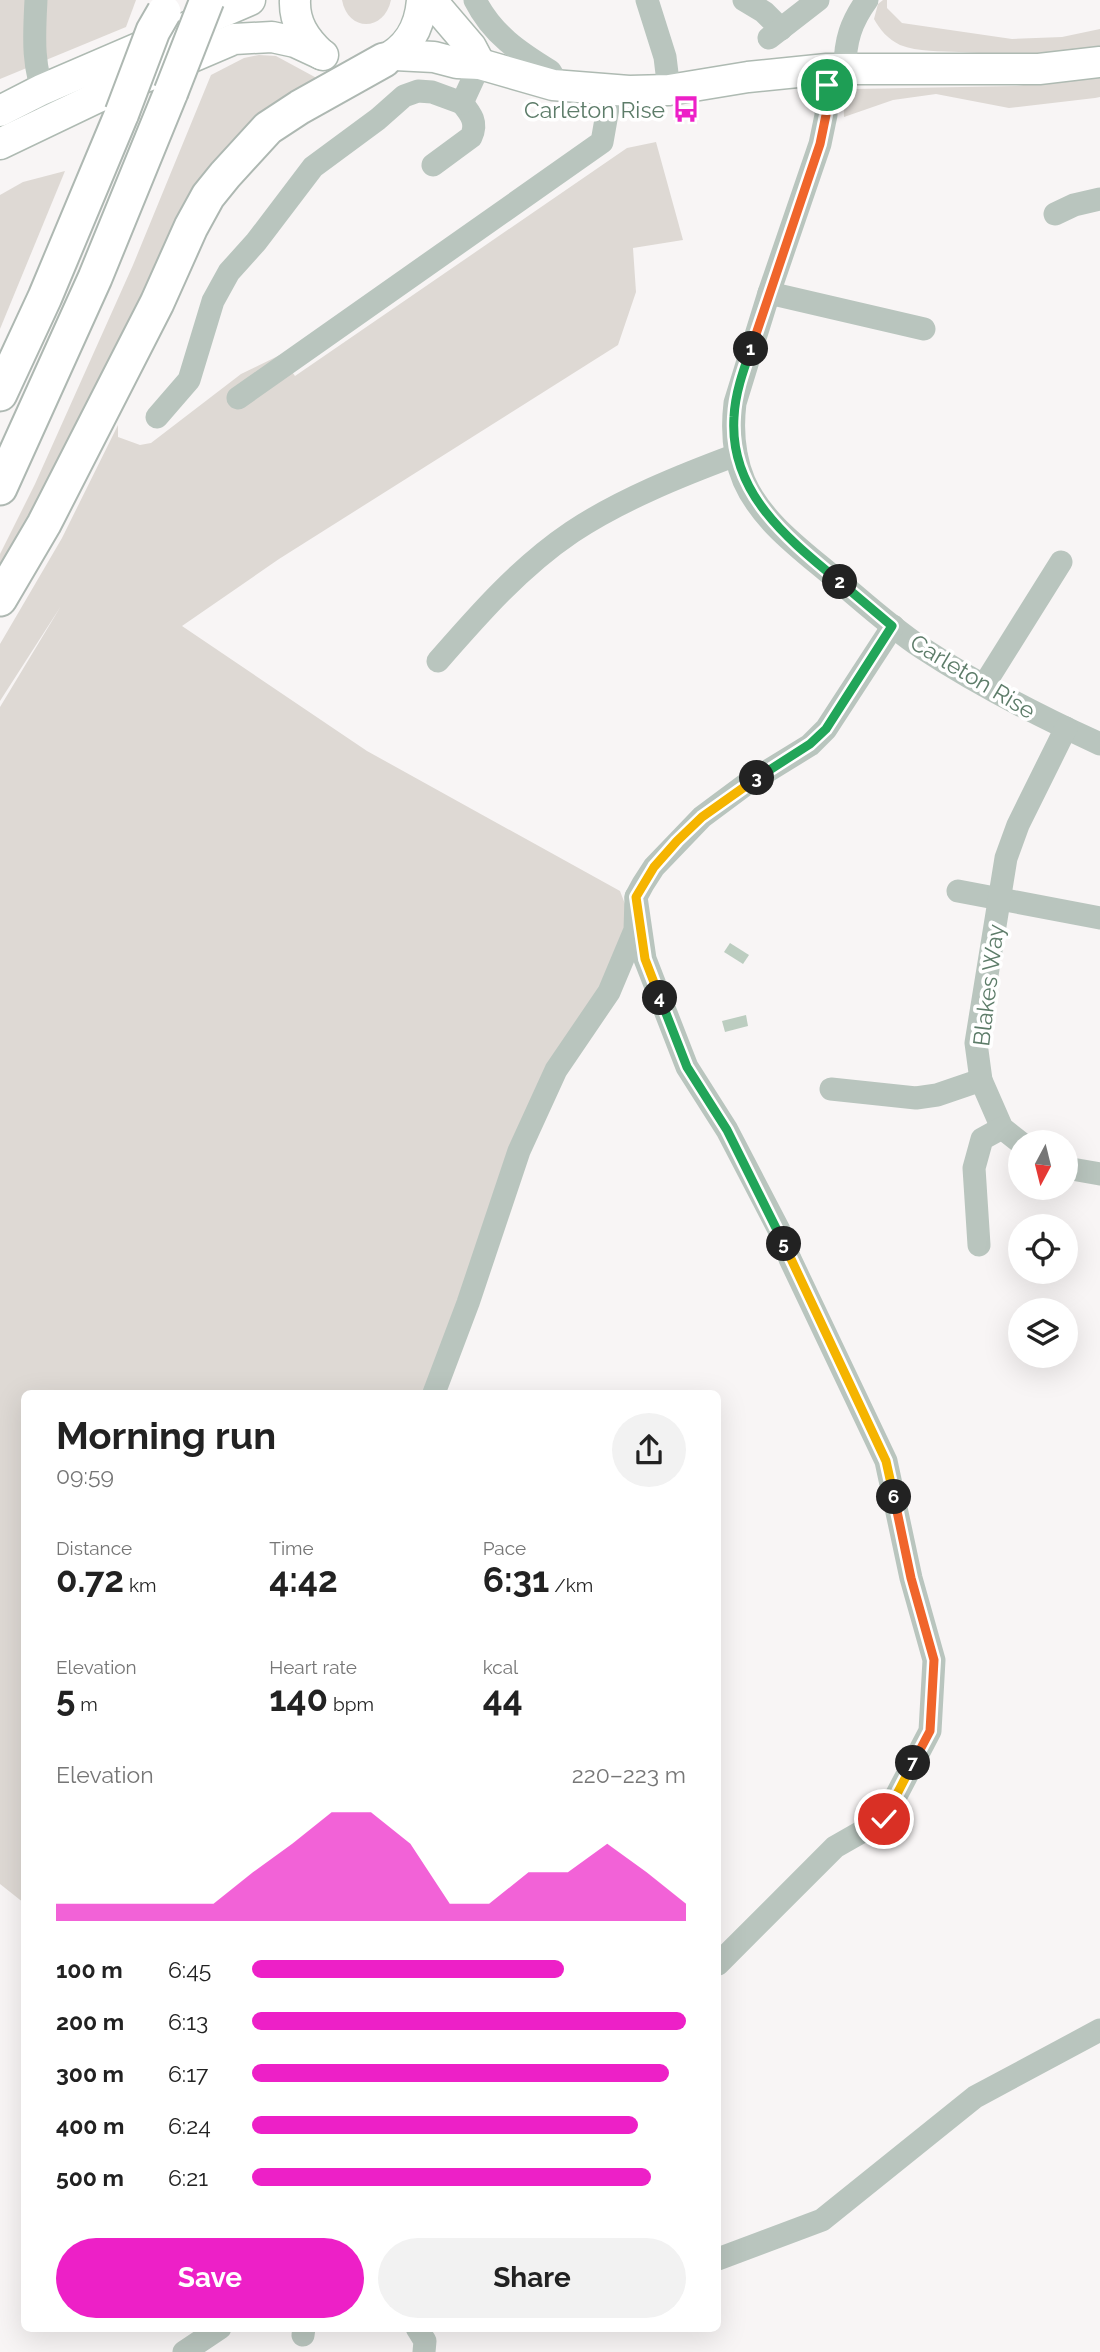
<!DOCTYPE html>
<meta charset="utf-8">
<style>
body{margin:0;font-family:Raleway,sans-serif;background:#f2f2f2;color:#222;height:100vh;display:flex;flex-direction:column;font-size:26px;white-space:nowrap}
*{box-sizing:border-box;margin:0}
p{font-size:23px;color:#767676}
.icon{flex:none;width:38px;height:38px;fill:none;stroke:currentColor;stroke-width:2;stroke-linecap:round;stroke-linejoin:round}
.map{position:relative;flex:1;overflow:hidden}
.sheet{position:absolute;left:21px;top:1390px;width:700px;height:942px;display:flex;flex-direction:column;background:#fff;border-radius:10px;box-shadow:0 7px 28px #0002}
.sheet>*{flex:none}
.needle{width:46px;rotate:187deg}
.tools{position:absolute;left:1008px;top:1130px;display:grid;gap:14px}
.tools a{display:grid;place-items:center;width:70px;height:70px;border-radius:50%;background:#fff;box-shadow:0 7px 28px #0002;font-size:35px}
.pin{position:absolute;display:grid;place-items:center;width:60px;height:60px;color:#fff;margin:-30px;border:4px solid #fff;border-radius:50%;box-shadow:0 2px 7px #0007}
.km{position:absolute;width:35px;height:35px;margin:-18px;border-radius:50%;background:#222;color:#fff;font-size:19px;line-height:35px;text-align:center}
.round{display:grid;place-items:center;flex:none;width:74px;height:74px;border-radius:37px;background:#f2f2f2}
.head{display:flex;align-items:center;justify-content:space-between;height:119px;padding:0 35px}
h1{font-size:38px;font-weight:700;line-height:52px}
.stats{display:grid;grid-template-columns:repeat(3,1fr);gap:10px;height:119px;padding:7px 35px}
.stats div{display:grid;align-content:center}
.stats b{font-size:35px;font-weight:700}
.stats small{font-size:19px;font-weight:400}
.stats p{font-size:19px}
.chart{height:196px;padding:14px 35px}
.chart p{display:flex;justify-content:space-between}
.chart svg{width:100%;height:126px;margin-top:7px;fill:#ed20c7;opacity:.7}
.primary-button{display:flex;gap:14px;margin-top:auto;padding:14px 35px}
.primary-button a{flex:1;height:80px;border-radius:42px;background:#ed20c7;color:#fff;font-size:28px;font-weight:700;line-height:80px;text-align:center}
.primary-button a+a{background:#f2f2f2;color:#222}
ul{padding:0 35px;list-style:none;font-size:23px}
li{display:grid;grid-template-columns:112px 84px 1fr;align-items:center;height:52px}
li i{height:18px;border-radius:9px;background:#ed20c7}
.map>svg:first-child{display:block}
.green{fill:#ded9d4}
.water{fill:#bccdc0}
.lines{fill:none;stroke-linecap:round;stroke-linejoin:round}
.major-casing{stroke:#aebab2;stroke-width:33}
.highway-casing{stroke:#aeb8b2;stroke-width:37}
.minor{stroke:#b9c5be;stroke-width:23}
.major{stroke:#fff;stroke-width:30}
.highway{stroke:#fff;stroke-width:33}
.highway-bridge-casing{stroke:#aeb8b2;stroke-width:37;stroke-linecap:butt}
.highway-bridge{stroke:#fff;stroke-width:33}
.split-1-casing{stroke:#fff;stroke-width:14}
.split-2-casing{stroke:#fff;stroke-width:14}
.split-3-casing{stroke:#fff;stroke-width:14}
.split-4-casing{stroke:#fff;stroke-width:14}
.split-5-casing{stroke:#fff;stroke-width:14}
.split-6-casing{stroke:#fff;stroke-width:14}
.split-7-casing{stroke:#fff;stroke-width:14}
.split-8-casing{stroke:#fff;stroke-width:14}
.split-1{stroke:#f0652b;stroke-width:9}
.split-2{stroke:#22a559;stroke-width:9}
.split-3{stroke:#22a559;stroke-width:9}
.split-4{stroke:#f5b400;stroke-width:9}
.split-5{stroke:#22a559;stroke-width:9}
.split-6{stroke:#f5b400;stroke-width:9}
.split-7{stroke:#f0652b;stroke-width:9}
.split-8{stroke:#f5b400;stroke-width:9}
.labels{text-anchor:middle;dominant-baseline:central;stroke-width:7;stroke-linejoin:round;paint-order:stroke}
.poi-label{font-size:23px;fill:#5d7c69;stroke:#fff;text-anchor:end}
.street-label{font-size:23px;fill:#5d7c69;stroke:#fff}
</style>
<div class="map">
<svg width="1100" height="2352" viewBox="0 0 1100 2352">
<rect width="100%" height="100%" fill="#f8f5f5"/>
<g class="green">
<path d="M0,0H136L126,27L0,79Z"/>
<path d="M342,0H391C384,32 348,32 342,0Z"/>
<path d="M883,0H887V8L902,23L1012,39L1062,37L1100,29V49C1052,54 1007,55 959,52C941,51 918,52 900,45C888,39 880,30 874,19L878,4Z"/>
<path d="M259,55L276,56L324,82L264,122L0,577V554L35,484L133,265L211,75L244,58Z"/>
<path d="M1100,75V97L1095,98L1009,108L936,94L893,100L844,117C843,104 846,97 854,89L1016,86Z"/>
<path d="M656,142L683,240L633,248L636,292L618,345L279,559L182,626L367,751L620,891L635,930L556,1070L435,1393H24V1903L0,1884V707L61,606L0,701V644L62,538L118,425V437L140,445L151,443L241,374L280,355L295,376L627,148Z"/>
<path d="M65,171L0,329V195L23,182Z"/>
</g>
<g class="water">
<path d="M730,943L749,955L743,964L724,952Z"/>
<path d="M746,1015L748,1026L725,1032L722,1021Z"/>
</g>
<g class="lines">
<defs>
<g id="major">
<path d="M295,0C294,23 305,39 321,54"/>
<path d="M431,0L471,47L480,64"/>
<path d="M395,55L434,57L457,63L480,64L553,85L629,91L669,90L748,77L827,69H1039L1100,62"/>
<path d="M382,61C408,49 420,28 422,0"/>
<path d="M0,111L41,90L250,0"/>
<path d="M0,144L96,98L234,39L272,37L295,42L323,55"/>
</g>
<g id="highway">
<path d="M0,394L45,297L122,113"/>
<path d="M0,488L95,278L171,92"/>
<path d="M0,599L44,524L157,303L191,227L208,196L225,175L268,128L300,107L384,60"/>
</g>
</defs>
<use href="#major" class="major-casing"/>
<use href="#highway" class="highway-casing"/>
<g class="minor">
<path d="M36,0C34,37 32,68 47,103"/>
<path d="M475,0C492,34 519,52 550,71L553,76V85"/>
<path d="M647,0L665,57L669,90"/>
<path d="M744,0L764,12L781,29"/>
<path d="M769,38L818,0"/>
<path d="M845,68C845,41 851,22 867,0"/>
<path d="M827,69L826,115L820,144L769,293L735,403C732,428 734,457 744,481C761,520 799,548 830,574C860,599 889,626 922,648C978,685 1039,716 1100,744"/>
<path d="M433,165L471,137C478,123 471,114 462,103"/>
<path d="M1055,214L1074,205L1100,199"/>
<path d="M769,293L924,329"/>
<path d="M238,398L602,142L611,91"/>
<path d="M157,417L189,380L213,301L229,272L256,242L313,167L378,119L404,96L418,91L432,92L462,103L480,64"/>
<path d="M438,661C479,614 520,567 572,532C620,500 682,475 736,455"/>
<path d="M984,685L1061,562"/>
<path d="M958,891L1100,918"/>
<path d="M636,897L645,959L687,1067L727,1130L779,1230L790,1259L886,1461L911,1578L934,1660L930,1731L884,1819L835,1847L718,1964"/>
<path d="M831,1089L916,1098L937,1095L981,1080"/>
<path d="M1021,1143L1002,1128L981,1080L976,1043L1006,858L1018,825L1066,728"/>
<path d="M1066,1168L1100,1174"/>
<path d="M979,1245L974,1168L982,1139L1002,1128"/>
<path d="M434,1393L468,1303L519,1151L556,1070L609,992L635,930L636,897L643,884L654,867L702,817L745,785L810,745L826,729L893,626"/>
<path d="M718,2259L822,2220L975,2097L1100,2030"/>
<path d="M417,2328L425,2341L424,2352"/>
<path d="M303,2335L304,2328"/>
<path d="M184,2352L220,2328"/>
</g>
<use href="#major" class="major"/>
<use href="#highway" class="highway"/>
<defs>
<g id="highway-bridge">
<path d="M171,92L207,0"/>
<path d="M122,113L153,31L164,12"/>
</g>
</defs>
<use href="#highway-bridge" class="highway-bridge-casing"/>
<use href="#highway-bridge" class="highway-bridge"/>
</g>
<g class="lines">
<defs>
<path id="split-1" d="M751,349L820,144L826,115L827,85"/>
<path id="split-2" d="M751,349C743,371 735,394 734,417C729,493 788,539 840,582"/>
<path id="split-3" d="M757,778L810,744L826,729L892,626L840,582"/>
<path id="split-4" d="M660,998L645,959L636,897L654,867L677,841L702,817L757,778"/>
<path id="split-5" d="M660,998L687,1067L727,1130L784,1244"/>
<path id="split-6" d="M784,1244L886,1461L894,1497"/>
<path id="split-7" d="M894,1497L911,1578L934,1660L930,1731L913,1763"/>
<path id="split-8" d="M884,1819L913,1763"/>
</defs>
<use href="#split-1" class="split-1-casing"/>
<use href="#split-2" class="split-2-casing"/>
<use href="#split-3" class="split-3-casing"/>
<use href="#split-4" class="split-4-casing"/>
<use href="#split-5" class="split-5-casing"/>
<use href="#split-6" class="split-6-casing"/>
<use href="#split-7" class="split-7-casing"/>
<use href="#split-8" class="split-8-casing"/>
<use href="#split-1" class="split-1"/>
<use href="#split-2" class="split-2"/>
<use href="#split-3" class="split-3"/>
<use href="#split-4" class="split-4"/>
<use href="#split-5" class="split-5"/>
<use href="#split-6" class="split-6"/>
<use href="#split-7" class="split-7"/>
<use href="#split-8" class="split-8"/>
</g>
<defs>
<symbol id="bus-bare" viewBox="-9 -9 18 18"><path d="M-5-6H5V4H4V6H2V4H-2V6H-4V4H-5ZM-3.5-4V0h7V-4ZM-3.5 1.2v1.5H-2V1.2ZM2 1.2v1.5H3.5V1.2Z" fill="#ed20c7" stroke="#fff" stroke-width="2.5" paint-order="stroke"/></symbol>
</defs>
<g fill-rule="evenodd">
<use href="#bus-bare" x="667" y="90" width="38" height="38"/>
</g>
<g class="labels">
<g class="poi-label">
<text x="665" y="109">Carleton Rise</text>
</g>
<g class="street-label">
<text transform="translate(973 676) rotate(31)">Carleton Rise</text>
<text transform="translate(988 985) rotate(-83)">Blakes Way</text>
</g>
</g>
</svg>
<div class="tools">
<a><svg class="needle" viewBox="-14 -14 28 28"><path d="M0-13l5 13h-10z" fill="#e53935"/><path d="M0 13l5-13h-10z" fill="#767676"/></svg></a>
<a><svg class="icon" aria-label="locate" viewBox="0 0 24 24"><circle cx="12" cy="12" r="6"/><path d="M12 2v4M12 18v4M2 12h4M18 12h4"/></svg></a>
<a><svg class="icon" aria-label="layers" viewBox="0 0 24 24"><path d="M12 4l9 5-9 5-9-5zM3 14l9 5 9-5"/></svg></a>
</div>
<div class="pin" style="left:827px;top:85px;background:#1e9e55"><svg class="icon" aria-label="arrive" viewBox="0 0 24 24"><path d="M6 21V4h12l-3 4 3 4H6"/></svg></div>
<div class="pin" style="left:884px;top:1819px;background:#d93025"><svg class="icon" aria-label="check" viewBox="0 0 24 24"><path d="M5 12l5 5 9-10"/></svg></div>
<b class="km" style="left:751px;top:349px">1</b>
<b class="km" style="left:840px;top:582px">2</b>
<b class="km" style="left:757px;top:778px">3</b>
<b class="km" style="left:660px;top:998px">4</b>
<b class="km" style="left:784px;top:1244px">5</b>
<b class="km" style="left:894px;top:1497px">6</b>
<b class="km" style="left:913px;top:1763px">7</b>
<section class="sheet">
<div class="head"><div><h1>Morning run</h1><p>09:59</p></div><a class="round"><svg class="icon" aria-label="share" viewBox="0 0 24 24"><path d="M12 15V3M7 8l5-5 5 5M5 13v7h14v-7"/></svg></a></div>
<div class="stats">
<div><p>Distance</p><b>0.72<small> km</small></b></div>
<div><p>Time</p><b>4:42</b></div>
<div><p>Pace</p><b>6:31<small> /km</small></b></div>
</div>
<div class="stats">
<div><p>Elevation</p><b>5<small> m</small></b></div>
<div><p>Heart rate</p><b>140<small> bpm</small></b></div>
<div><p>kcal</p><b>44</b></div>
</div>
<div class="chart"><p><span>Elevation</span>220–223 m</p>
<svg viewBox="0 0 160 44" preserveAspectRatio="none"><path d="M0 44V38L10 38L20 38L30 38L40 38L50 27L60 17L70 6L80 6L90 17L100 38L110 38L120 27L130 27L140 17L150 27L160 38V44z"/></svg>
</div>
<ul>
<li><b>100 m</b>6:45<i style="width:72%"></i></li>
<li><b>200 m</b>6:13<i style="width:100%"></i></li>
<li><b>300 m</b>6:17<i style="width:96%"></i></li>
<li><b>400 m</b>6:24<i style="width:89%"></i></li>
<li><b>500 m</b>6:21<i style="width:92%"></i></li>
</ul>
<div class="primary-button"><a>Save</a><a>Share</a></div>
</section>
</div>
